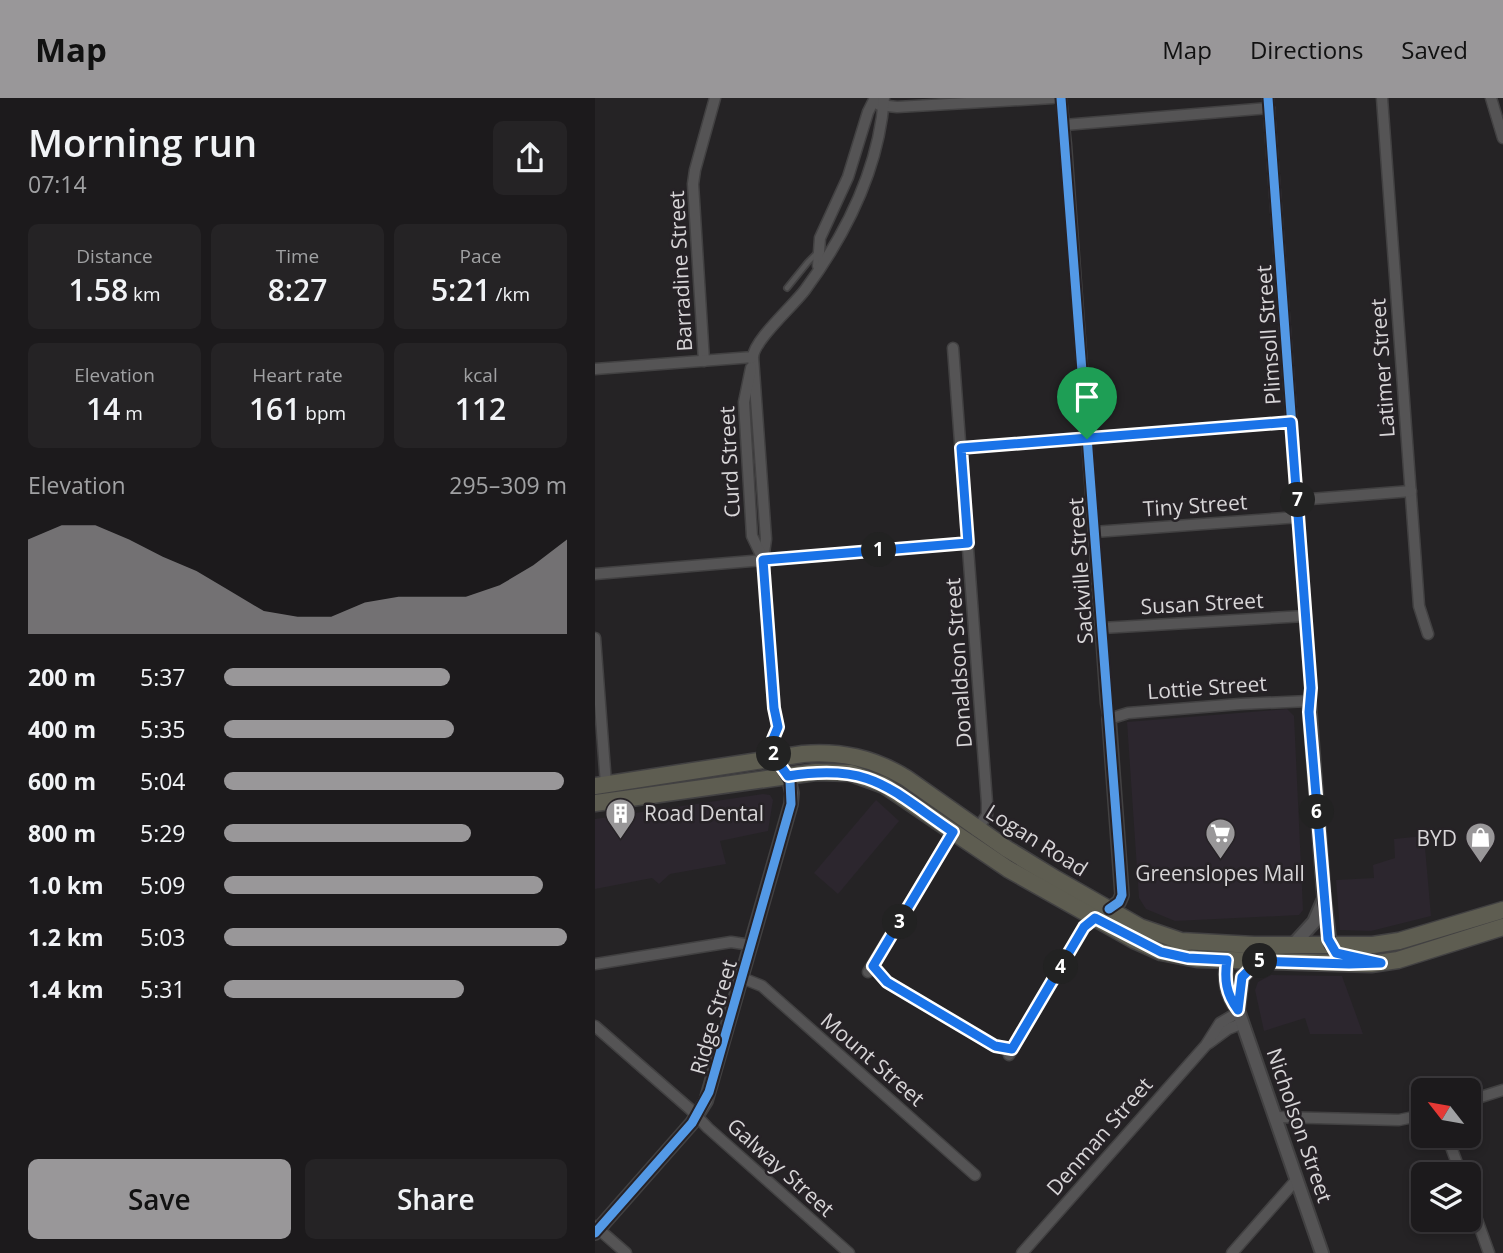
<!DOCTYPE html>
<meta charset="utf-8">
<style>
body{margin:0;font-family:"Open Sans",sans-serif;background:#252325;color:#f1f3f6;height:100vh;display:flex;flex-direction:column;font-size:26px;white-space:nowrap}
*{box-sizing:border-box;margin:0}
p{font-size:23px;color:#a0a1a3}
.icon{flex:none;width:38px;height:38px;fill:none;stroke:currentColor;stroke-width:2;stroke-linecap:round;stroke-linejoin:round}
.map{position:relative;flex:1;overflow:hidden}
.drawer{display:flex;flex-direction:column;background:#1c1a1c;width:595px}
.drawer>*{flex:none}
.needle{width:46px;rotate:301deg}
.controls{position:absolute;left:816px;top:980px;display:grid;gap:14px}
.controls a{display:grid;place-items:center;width:70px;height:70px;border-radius:10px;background:#1c1a1c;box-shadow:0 4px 10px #0003,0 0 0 2px #3a383b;font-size:35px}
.pin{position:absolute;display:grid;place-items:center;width:60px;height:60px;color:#fff;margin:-72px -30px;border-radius:50% 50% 50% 0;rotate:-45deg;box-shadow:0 0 7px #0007}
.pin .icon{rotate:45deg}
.km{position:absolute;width:35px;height:35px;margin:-18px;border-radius:50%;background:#222;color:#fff;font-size:19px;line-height:35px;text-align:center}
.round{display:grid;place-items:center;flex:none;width:74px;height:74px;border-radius:10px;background:#252325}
.head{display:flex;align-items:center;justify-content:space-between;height:119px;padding:0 28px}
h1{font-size:38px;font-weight:600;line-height:52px}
.stats{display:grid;grid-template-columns:repeat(3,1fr);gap:10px;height:119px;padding:7px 28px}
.stats div{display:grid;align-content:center;border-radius:10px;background:#252325;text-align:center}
.stats b{font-size:30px;font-weight:600}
.stats small{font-size:19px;font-weight:400}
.stats p{font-size:19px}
.chart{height:196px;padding:14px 28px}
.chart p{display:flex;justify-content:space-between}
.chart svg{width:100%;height:126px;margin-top:7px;fill:#999799;opacity:.7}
.primary-button{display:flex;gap:14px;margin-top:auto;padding:14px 28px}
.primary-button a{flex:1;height:80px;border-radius:10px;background:#999799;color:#111;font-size:28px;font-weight:600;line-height:80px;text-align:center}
.primary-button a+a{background:#252325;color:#f1f3f6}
ul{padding:0 28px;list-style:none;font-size:23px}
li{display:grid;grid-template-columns:112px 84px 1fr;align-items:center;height:52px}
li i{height:18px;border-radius:9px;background:#999799}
header{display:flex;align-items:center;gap:42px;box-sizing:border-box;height:98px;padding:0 35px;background:#999799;color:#111}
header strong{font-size:33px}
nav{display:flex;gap:38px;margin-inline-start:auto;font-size:24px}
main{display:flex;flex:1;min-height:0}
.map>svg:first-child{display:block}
.built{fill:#2c262e}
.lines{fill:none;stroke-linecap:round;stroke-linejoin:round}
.service-casing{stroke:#424142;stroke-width:8}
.minor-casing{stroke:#424142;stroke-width:13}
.tertiary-casing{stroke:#424142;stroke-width:16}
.primary-casing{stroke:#424142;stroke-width:19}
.service{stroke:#555455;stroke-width:4.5}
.minor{stroke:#555455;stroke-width:10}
.tertiary{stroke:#555455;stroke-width:12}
.primary{stroke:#5e5d51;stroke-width:16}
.cycleway-casing{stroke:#262226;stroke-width:13}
.cycleway{stroke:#5399e6;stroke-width:9}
.route-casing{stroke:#fff;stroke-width:14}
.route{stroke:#1a73e8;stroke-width:9}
.labels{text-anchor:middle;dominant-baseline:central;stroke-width:5;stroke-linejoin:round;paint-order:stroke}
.street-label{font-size:21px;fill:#d7d5d7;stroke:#262226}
.poi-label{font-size:21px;fill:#d7d5d7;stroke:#262226;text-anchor:start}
</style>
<header>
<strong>Map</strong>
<nav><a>Map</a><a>Directions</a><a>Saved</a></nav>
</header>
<main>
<section class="drawer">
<div class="head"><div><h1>Morning run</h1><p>07:14</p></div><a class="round"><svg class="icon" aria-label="share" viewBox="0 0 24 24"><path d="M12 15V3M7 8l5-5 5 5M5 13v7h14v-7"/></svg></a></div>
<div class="stats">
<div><p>Distance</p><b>1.58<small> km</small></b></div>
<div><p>Time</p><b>8:27</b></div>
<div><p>Pace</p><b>5:21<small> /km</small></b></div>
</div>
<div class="stats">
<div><p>Elevation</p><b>14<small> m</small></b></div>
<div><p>Heart rate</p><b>161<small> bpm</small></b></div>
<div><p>kcal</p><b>112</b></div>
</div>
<div class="chart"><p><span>Elevation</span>295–309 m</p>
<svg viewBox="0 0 160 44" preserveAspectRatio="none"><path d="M0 44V11L10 6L20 6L30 11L40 17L50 22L60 29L70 36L80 38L90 38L100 33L110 31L120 31L130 31L140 27L150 20L160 11V44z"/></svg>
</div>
<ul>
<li><b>200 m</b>5:37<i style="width:66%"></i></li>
<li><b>400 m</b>5:35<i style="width:67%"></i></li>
<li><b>600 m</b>5:04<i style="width:99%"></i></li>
<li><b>800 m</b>5:29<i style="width:72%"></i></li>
<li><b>1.0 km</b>5:09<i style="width:93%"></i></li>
<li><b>1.2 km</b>5:03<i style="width:100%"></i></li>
<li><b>1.4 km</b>5:31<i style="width:70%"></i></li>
</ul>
<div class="primary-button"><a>Save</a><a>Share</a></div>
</section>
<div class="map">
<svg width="908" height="1155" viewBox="0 0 908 1155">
<rect width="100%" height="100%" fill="#252325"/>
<g class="built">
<path d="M692,611L699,618L708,812L704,817L580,823L551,811L544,800L532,624Z"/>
<path d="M168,696L175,697L178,702L173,733L125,743L131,766L75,776L64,786L57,780L0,791V721Z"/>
<path d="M281,702L304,723L243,796L219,775Z"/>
<path d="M829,738L836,818L776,833L745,832L741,782L779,780L778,767L800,760L799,741Z"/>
<path d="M676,877L747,878L768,936H715L710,920L669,933L660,892L663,884Z"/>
</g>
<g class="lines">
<defs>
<g id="service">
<path d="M192,190L213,164L223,154"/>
<path d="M179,656L178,643L182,630"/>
<path d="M278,869L294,885L400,948L416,951"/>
</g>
<g id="minor">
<path d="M466,0L471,47L511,605L514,621L533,615L645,606L714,603L716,590L673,0"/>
<path d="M787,0L824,508L833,536"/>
<path d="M896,0L908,40"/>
<path d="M284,7L302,9L458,0"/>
<path d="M469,27L674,10"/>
<path d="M223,168L225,140L253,79L273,14L280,0"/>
<path d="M358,250L392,705V717L381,733"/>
<path d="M158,259L171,441L168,462L179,610L183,629"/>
<path d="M109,263L98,86L100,72L120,0"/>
<path d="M156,270L149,304L157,438L168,461"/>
<path d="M0,271L158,259C159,242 198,208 210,192C251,136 284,70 289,0"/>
<path d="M366,350L696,324"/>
<path d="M703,402L816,393"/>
<path d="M499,434L704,419"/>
<path d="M0,476L373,445"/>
<path d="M507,530L710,518"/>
<path d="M0,540L11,686"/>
<path d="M0,866L136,844L156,847"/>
<path d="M273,874L358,734"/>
<path d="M147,880L167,888L380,1077"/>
<path d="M0,928L95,1011L113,1030L254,1155"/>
<path d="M614,945L633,931L648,925"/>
<path d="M414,957L490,829L500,820"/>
<path d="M873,1003L908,992"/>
<path d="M680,1019L804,1022L828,1017"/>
<path d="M852,1038L866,1076"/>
<path d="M873,1097L894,1155"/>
<path d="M0,1128L31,1155"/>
<path d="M427,1155L611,947L625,925L644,914"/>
<path d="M637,1155L702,1081"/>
</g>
<g id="tertiary">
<path d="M714,603L729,799L735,847"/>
<path d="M514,621L527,797L524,804L514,811"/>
<path d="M698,847L719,824L728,803"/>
<path d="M632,862C629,881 631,896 643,912L727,1155"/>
<path d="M643,912L647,879L663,863"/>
<path d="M0,1135L97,1025L111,1003L196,706L197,695L193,678"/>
</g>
<g id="primary">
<path d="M0,688L208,656C246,653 278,660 311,680L412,751L461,781L545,829L586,843L659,847H778L804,843L908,812"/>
<path d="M0,705L221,674L256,675L289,687L413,771L539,842L566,854L602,861L776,866L803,862L908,829"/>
</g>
</defs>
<use href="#service" class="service-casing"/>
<use href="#minor" class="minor-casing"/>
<use href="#tertiary" class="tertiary-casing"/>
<use href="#primary" class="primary-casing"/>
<use href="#service" class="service"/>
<use href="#minor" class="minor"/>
<use href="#tertiary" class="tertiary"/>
<use href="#primary" class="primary"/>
<defs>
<g id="cycleway">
<path d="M466,0L524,755L527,797L524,804L514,811"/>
<path d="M673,0L716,590L714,614L729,806L735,847"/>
<path d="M0,1135L97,1025L114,994L196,706L195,683L180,660"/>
</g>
</defs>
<use href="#cycleway" class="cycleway-casing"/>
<use href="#cycleway" class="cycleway"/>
</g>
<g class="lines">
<defs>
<path id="route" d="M696,324L716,590L714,614L733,841L741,855L786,865L754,866L663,863L647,879L643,912C631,896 629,881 632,862L593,860L566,854L500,820L489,829L417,951L400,948L292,884L278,868L358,734C293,690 277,665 193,678L180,660L179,653L178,641L183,629L179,610L168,462L373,445L366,350Z"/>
</defs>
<use href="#route" class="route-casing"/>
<use href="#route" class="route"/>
</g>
<defs>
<symbol id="building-pin" viewBox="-11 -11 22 30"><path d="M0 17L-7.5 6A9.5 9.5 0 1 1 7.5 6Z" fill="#999799" stroke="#262226"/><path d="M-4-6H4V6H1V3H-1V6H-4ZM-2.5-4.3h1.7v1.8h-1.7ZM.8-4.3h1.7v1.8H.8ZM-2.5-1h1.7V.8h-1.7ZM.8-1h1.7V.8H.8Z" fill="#fff"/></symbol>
<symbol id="supermarket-pin" viewBox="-11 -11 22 30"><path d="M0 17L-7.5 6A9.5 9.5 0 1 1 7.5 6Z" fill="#999799" stroke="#262226"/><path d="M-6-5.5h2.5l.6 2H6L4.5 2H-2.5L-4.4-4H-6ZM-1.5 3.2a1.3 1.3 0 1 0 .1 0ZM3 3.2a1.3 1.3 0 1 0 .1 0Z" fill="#fff"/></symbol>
<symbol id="shop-pin" viewBox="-11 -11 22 30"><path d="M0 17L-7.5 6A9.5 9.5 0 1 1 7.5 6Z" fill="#999799" stroke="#262226"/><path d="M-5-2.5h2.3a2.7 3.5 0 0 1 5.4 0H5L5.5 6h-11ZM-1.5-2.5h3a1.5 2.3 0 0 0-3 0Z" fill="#fff"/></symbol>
</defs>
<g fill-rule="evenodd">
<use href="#building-pin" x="8" y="698" width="35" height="47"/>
<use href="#supermarket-pin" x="608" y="718" width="35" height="47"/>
<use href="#shop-pin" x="868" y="722" width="35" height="47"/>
</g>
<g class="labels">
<g class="street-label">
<text transform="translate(85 173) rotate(-93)">Barradine Street</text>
<text transform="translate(673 237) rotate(-94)">Plimsoll Street</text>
<text transform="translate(787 270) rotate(-94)">Latimer Street</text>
<text transform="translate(134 364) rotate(-93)">Curd Street</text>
<text transform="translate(600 407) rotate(-4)">Tiny Street</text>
<text transform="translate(485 473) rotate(-94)">Sackville Street</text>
<text transform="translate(607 505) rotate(-3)">Susan Street</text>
<text transform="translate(363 565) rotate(-94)">Donaldson Street</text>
<text transform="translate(612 589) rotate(-4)">Lottie Street</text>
<text transform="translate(442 742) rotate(32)">Logan Road</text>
<text transform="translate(118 919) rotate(-74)">Ridge Street</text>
<text transform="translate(278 961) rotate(41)">Mount Street</text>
<text transform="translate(705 1027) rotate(71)">Nicholson Street</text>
<text transform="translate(504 1038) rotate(-49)">Denman Street</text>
<text transform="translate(186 1069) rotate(42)">Galway Street</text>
</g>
<g class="poi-label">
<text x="49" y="715">Road Dental</text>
<text x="862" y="740" text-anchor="end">BYD</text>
<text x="625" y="775" text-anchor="middle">Greenslopes Mall</text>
</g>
</g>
</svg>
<div class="controls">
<a><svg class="needle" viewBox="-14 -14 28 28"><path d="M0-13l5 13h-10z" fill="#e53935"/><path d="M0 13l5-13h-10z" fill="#a0a1a3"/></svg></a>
<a><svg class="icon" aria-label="layers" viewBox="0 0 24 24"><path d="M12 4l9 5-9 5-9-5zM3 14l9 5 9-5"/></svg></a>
</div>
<div class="pin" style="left:492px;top:341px;background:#1e9e55"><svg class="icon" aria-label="arrive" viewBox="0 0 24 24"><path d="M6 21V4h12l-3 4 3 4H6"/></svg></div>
<b class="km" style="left:284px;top:452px">1</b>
<b class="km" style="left:179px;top:656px">2</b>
<b class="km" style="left:305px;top:824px">3</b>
<b class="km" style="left:466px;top:869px">4</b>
<b class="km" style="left:665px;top:863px">5</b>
<b class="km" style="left:722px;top:714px">6</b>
<b class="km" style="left:703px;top:402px">7</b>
</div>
</main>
